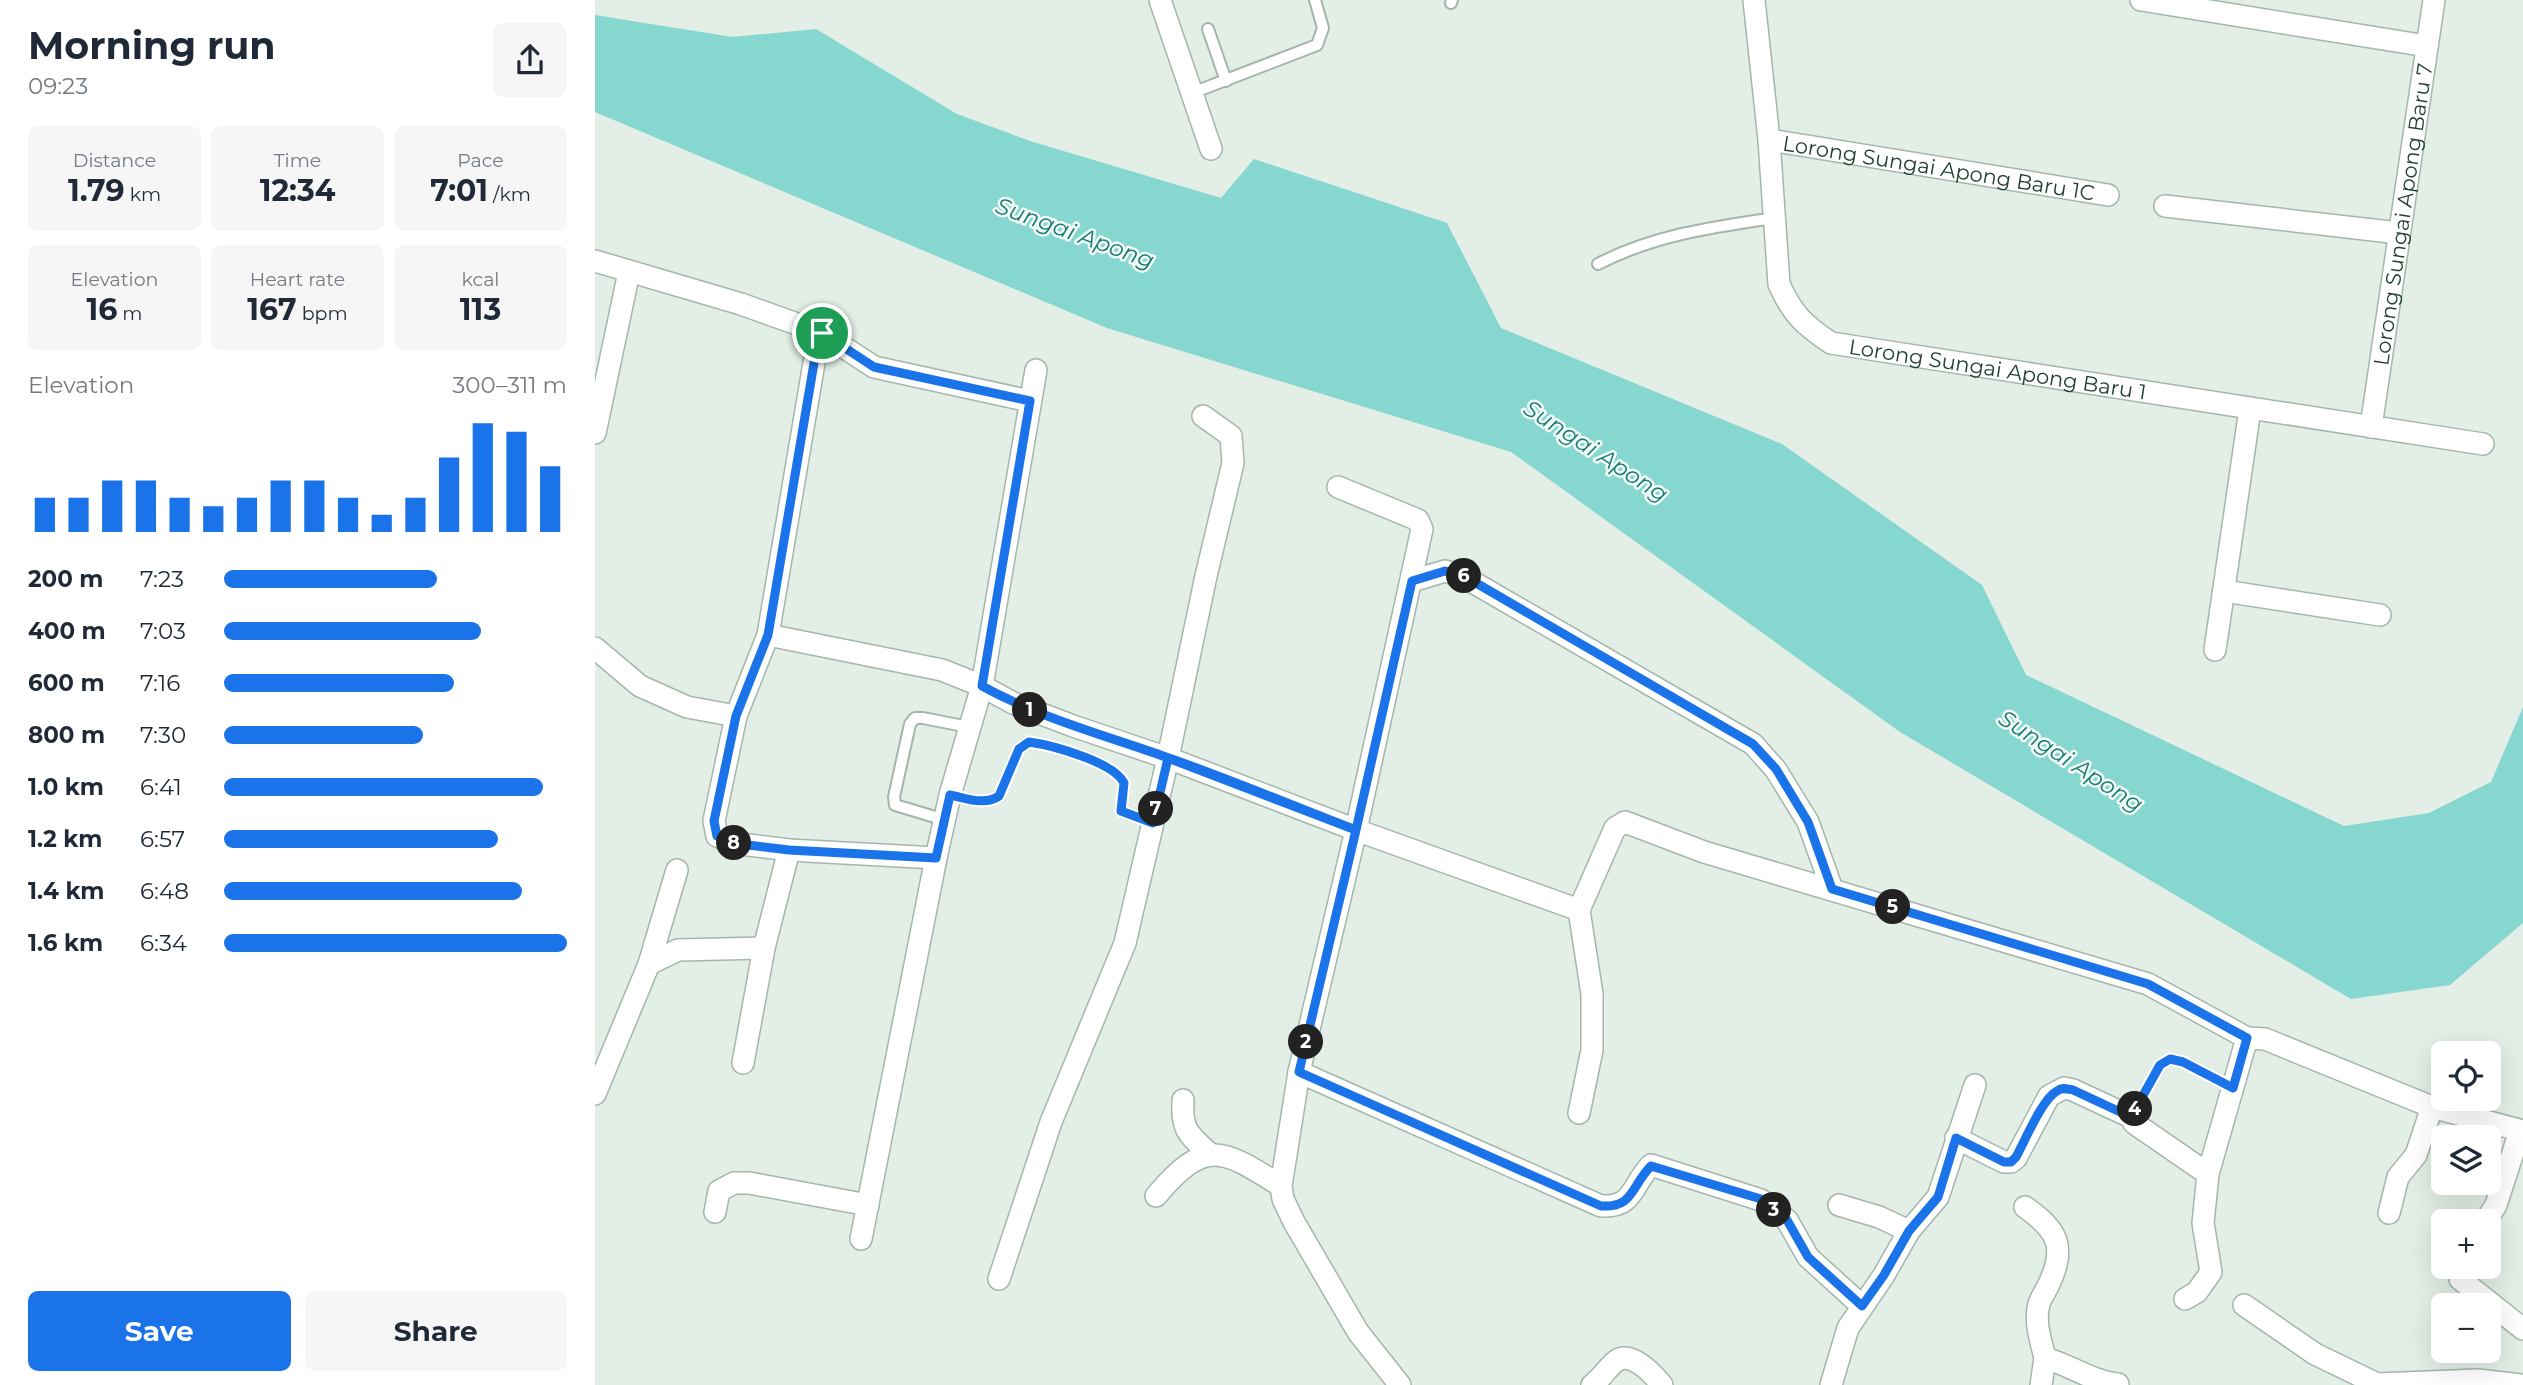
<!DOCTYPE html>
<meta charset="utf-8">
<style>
body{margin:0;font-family:Montserrat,sans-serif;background:#f6f6f7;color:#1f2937;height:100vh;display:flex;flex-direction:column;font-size:26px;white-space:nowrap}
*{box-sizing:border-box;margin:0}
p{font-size:23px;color:#747a83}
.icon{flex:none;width:38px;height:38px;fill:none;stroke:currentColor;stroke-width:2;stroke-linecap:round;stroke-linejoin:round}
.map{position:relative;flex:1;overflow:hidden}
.panel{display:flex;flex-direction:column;background:#fff;width:595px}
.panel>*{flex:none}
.tools{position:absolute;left:1836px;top:1041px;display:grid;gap:14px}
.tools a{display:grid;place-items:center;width:70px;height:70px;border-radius:10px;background:#fff;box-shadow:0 7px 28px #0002;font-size:35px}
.pin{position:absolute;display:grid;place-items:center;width:60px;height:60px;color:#fff;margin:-30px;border:4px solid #fff;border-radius:50%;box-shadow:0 2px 7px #0007}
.km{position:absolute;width:35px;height:35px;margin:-18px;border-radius:50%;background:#222;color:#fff;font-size:19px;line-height:35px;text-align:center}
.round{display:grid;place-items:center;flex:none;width:74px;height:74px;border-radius:10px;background:#f6f6f7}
.summary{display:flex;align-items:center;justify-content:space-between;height:119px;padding:0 28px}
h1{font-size:38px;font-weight:700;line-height:52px}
.metrics{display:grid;grid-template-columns:repeat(3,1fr);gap:10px;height:119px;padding:7px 28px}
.metrics div{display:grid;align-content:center;border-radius:10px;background:#f6f6f7;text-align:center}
.metrics b{font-size:30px;font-weight:700}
.metrics small{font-size:19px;font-weight:400}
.metrics p{font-size:19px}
.chart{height:196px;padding:14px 28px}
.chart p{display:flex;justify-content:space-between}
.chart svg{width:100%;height:126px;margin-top:7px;stroke:#1a73e8;stroke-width:6}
.action{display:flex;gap:14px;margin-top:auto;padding:14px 28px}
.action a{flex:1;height:80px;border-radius:10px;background:#1a73e8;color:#fff;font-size:28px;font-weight:700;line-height:80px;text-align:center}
.action a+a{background:#f6f6f7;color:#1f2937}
ul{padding:0 28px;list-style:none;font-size:23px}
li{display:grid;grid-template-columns:112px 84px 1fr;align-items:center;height:52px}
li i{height:18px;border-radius:9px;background:#1a73e8}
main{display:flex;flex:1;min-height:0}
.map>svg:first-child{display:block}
.water{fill:#86d7d0}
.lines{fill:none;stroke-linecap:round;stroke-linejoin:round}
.service-casing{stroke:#a4b6ac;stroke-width:14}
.minor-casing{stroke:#a4b6ac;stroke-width:24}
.tertiary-casing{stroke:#a4b6ac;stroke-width:24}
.service{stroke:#fff;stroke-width:10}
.minor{stroke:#fff;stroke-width:21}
.tertiary{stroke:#fff;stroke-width:21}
.route-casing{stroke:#fff;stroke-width:14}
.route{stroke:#1a73e8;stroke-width:9}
.labels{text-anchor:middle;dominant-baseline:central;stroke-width:5;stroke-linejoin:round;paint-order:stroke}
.street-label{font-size:21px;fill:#204030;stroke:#f3faf5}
.water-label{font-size:23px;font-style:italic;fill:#157c75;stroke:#f3faf5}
</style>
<main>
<section class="panel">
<div class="summary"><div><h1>Morning run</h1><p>09:23</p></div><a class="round"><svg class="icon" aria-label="share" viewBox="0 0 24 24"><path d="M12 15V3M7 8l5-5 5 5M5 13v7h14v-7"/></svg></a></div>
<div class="metrics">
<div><p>Distance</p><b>1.79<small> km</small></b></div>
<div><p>Time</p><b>12:34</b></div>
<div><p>Pace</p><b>7:01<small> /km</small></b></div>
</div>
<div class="metrics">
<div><p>Elevation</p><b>16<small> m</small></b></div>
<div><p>Heart rate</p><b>167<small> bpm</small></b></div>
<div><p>kcal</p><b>113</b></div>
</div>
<div class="chart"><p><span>Elevation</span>300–311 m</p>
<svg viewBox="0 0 160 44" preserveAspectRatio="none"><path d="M5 44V32M15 44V32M25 44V26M35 44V26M45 44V32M55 44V35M65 44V32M75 44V26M85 44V26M95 44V32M105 44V38M115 44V32M125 44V18M135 44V6M145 44V9M155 44V21"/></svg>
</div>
<ul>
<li><b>200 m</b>7:23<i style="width:62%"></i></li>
<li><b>400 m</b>7:03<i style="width:75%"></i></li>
<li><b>600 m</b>7:16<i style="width:67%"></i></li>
<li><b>800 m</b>7:30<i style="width:58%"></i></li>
<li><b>1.0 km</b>6:41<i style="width:93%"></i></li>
<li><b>1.2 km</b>6:57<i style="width:80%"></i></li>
<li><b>1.4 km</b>6:48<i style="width:87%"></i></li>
<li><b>1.6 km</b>6:34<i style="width:100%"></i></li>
</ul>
<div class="action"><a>Save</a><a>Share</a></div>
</section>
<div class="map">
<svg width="1928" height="1385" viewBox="0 0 1928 1385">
<rect width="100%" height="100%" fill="#e2eee6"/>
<path class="water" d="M0,15L137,37L221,29L362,114L435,141L626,198L659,159L852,223L906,328L1187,444L1387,585L1431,675L1749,826L1834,813L1896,782L1928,707V923L1855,985L1756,999L1305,732L916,452L512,328L0,112Z"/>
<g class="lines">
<defs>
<g id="service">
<path d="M856,3L857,0"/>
<path d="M613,29L631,81"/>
<path d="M597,93L722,45L728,28L720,0"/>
<path d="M1003,264C1059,235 1118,227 1179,218"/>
<path d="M355,795C371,798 390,806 404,796L424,749L434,742C456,745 519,762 529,783L526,811L558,823"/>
<path d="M350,820L300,805L299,797L315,724L320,718H328L374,727"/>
<path d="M1536,1117L1565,1065L1575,1059L1588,1062L1638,1088"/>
</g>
<g id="minor">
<path id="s1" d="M1159,0L1174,140L1184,284C1197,314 1209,325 1236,343L1888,444"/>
<path d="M1546,0L1832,46"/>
<path id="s2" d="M1174,140L1513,195"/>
<path d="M1570,206L1804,233"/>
<path d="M0,261L146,304L227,333"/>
<path id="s3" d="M1776,427L1839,0"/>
<path d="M0,433L34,272"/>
<path d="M743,487L823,520L827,529L761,830L984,910"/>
<path d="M817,581L850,571L869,577L1158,744L1181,770L1213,822L1237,889"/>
<path d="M1629,591L1785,615"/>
<path d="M0,648L45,686L92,707L141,716"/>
<path d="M1620,650L1655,409"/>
<path d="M341,858L194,850L137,843L122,836L119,821L141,716L173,635L219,363L227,333L279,367L435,401"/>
<path d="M54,964L83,950L169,948"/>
<path d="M148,1063L169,948L194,850"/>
<path d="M704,1072L1006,1206C1039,1208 1036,1186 1056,1165L1166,1200L1192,1220L1213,1257L1267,1306"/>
<path d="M0,1094L54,964L82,870"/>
<path d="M588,1100C586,1131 594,1135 616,1155"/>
<path d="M984,1113L997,1050V994L984,910L1020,828L1030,822L1109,852L1553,984L1652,1038L1670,1039L1837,1107L1928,1131"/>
<path d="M1361,1138L1409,1162H1416L1421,1158L1454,1096L1469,1088L1478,1090L1536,1117L1539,1123L1613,1174"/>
<path d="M561,1196C611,1137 627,1149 686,1186"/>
<path d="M1244,1205L1284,1217L1314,1231"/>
<path d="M1430,1207C1462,1230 1472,1246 1454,1284C1451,1291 1446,1297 1444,1304C1439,1322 1446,1341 1450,1358"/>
<path d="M120,1212L124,1191L139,1183H154L273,1205"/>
<path d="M1794,1213L1803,1177L1821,1155L1837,1107"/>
<path d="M1890,1222L1901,1205L1925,1131"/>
<path d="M266,1239L341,858L355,795L387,686L441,370"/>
<path d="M1864,1267L1865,1279L1928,1329"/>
<path d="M404,1279L456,1122L530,943L573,758L611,576L638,463L636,436L608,416"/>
<path d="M1590,1299L1602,1292L1616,1272L1608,1223L1613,1174L1652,1038"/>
<path d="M1649,1305L1720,1354L1782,1384L1883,1380L1926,1385"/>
<path d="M997,1385C1007,1378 1012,1368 1021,1361C1036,1350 1058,1374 1067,1385"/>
<path d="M1236,1385L1253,1328L1289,1275L1314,1231L1343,1197L1380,1085"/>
<path d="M1446,1385L1450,1358C1475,1365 1498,1382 1523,1384"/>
</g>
<g id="tertiary">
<path d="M565,0L616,149"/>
<path d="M173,635L347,670L387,686L418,703L478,726L573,758L761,830L704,1072L686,1186L688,1199L699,1222L763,1332L805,1385"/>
</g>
</defs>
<use href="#service" class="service-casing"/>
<use href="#minor" class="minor-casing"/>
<use href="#tertiary" class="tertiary-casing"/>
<use href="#service" class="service"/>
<use href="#minor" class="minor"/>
<use href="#tertiary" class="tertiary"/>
</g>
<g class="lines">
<defs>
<path id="route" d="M227,333L279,367L435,401L387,686C445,718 509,735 571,757C635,779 698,806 761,830L704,1072L1006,1206C1039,1208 1036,1186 1056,1166L1166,1199L1192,1220L1213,1257L1267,1306L1289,1275L1314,1231L1343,1197L1361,1138L1409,1162H1416L1421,1157C1430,1141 1447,1099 1462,1091C1467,1087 1472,1089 1478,1090L1536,1117L1565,1065L1575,1059L1588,1062L1638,1088L1652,1038L1553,984L1237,889L1213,822L1181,769L1158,744L869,576L850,571L817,581L761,830L573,758L558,823L526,811L529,783C519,762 456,745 434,742L424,749L404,796C390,806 371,798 355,795L341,858L194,850L137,843L122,836L119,821L141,716L173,635L219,363L227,333"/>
</defs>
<use href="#route" class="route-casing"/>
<use href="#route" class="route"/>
</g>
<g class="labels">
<g class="street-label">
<text stroke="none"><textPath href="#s2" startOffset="172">Lorong Sungai Apong Baru 1C</textPath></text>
<text stroke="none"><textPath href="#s3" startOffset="215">Lorong Sungai Apong Baru 7</textPath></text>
<text stroke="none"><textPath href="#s1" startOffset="534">Lorong Sungai Apong Baru 1</textPath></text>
</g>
<g class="water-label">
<text transform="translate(480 233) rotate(20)">Sungai Apong</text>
<text transform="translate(1001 451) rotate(33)">Sungai Apong</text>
<text transform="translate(1476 761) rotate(33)">Sungai Apong</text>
</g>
</g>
</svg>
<div class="tools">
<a><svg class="icon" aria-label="locate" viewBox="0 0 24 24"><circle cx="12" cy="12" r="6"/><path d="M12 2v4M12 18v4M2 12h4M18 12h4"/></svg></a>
<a><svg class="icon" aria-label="layers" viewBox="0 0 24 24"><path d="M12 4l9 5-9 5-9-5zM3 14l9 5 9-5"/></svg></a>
<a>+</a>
<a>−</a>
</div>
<div class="pin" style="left:227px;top:333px;background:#1e9e55"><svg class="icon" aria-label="arrive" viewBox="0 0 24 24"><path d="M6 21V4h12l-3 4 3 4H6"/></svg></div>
<b class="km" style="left:435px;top:710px">1</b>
<b class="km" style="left:711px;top:1042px">2</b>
<b class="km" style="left:1179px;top:1210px">3</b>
<b class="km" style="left:1540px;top:1109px">4</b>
<b class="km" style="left:1298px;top:907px">5</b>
<b class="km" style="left:869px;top:576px">6</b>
<b class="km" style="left:561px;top:809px">7</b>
<b class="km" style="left:139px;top:843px">8</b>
</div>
</main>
